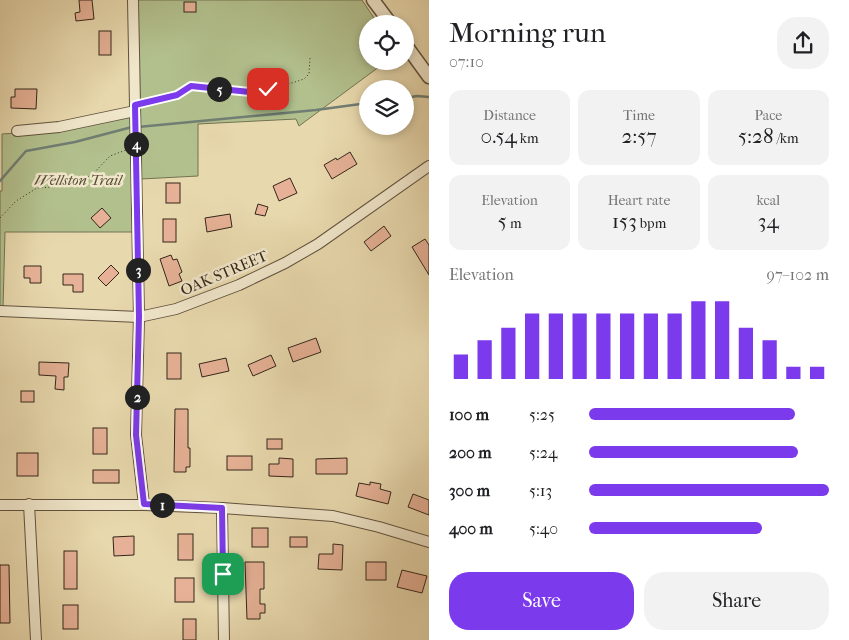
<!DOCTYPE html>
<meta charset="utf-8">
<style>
body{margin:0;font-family:"IM FELL French Canon",serif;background:#f2f2f2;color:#202124;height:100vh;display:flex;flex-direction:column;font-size:19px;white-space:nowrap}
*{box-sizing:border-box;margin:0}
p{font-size:16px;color:#757577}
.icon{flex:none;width:28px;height:28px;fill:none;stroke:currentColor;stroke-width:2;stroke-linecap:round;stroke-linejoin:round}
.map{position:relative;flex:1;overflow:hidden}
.details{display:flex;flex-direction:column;background:#fff;width:420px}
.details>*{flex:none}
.buttons{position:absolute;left:359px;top:15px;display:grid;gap:10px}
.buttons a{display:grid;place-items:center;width:55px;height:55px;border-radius:50%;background:#fff;box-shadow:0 2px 8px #0003;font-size:25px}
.pin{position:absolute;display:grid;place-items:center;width:42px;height:42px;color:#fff;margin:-21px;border-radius:10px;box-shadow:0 2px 8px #0006}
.km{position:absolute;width:25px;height:25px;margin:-12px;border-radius:50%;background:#222;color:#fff;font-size:14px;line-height:25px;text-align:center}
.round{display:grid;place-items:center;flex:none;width:52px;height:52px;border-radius:20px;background:#f2f2f2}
.headline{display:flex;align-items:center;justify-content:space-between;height:85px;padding:0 20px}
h1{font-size:28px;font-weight:600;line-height:38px}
.figures{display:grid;grid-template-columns:repeat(3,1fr);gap:8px;height:85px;padding:5px 20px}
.figures div{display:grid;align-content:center;border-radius:12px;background:#f2f2f2;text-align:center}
.figures b{font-size:21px;font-weight:600}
.figures small{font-size:14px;font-weight:400}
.figures p{font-size:14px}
.chart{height:140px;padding:10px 20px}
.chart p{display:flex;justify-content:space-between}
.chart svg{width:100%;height:90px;margin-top:5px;stroke:#7c3aed;stroke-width:6}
.action{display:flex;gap:10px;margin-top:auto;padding:10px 20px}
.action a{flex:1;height:58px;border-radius:20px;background:#7c3aed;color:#fff;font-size:20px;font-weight:600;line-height:58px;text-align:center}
.action a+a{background:#f2f2f2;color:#202124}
ul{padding:0 20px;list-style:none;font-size:16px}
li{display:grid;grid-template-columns:80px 60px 1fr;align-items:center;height:38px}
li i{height:12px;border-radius:6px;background:#7c3aed}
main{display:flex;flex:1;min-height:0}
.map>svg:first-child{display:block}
.green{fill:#b2c08d;stroke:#737353}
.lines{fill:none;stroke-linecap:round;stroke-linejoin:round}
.stream{stroke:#707e73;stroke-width:2.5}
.building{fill:#e6b196;stroke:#342619}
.minor-casing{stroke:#61523e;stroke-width:12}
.tertiary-casing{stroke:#61523e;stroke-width:15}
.path{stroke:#342619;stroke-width:1;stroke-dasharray:1 2.5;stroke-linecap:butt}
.minor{stroke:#f0e6ca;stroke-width:10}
.tertiary{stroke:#f0e6ca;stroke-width:12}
.route-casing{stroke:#fff;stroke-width:10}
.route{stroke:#7c3aed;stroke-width:6}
.labels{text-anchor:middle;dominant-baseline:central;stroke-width:5;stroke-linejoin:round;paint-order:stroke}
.park-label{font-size:15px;font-style:italic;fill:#544c36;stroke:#f0e6ca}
.street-label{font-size:15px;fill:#342619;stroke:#f0e6ca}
</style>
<main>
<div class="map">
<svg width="429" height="640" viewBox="0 0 429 640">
<rect width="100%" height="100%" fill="#e8d8ad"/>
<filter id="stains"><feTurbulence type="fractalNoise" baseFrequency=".004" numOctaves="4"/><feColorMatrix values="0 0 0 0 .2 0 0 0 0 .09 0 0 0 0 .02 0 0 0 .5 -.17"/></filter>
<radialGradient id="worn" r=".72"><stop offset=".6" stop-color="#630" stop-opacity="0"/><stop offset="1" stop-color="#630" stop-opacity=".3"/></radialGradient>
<g class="green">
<path d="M138,0H362L378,24H368V61H387L299,126L296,119L198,124V176L141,179Z"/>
<path d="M133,114V232H5L3,308H0V191H2V134L62,130Z"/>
</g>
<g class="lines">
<g class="stream">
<path d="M405,98L417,96L429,97"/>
<path d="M138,127L316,110L368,103"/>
<path d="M0,181L26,151L75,142L132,127"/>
</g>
</g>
<g class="building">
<path d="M79,0H92L94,19L76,21L75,13L80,12Z"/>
<rect x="184" y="2" width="12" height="10"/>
<rect x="99" y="31" width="12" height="24"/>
<path d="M15,89H37L36,109L11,108V97H15Z"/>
<path d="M350,152L357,164L332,179L324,165L336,158L337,160Z"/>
<path d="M290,178L297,193L279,201L273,186Z"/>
<rect x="166" y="183" width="14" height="20"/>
<path d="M258,204L268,207L265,216L255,214Z"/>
<path d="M102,208L111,218L100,228L91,218Z"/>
<path d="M230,214L232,227L207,232L205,218Z"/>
<rect x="163" y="219" width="13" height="23"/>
<path d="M384,226L391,236L371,251L364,242Z"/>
<path d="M425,239L429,245V275L412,247Z"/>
<path d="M171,255L173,260L177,259L182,272L179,274L182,281L169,286L160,259Z"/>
<path d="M111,265L119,273L106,286L98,278Z"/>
<path d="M24,266H41V283H30V278H24Z"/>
<path d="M63,274H83V292H73V285H63Z"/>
<path d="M316,338L321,352L293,362L288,348Z"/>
<rect x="167" y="353" width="14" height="26"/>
<path d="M271,355L276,366L253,376L248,365Z"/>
<path d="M226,358L229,371L202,377L199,364Z"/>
<path d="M39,362L69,363L68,377H64V390L55,389L56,376L39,375Z"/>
<rect x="21" y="391" width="13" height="11"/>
<path d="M175,409H188V448H190V467H186V472H174Z"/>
<rect x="93" y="428" width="14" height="26"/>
<rect x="267" y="439" width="15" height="10"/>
<rect x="17" y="453" width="21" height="23"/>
<rect x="227" y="456" width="25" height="14"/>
<path d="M279,458L293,459V477L269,476V464H279Z"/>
<path d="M347,458V474H316V459Z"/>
<rect x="93" y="470" width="26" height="13"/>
<path d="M370,482L381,484L380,489L391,492L388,504L356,496L359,483L370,485Z"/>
<path d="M413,494L429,500V515L408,507Z"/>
<rect x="252" y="528" width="16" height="19"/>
<rect x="178" y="534" width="15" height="26"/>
<path d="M134,536V555L114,556L113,537Z"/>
<rect x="290" y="537" width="17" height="10"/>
<path d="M333,544L343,545L342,570L318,569L319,554H333Z"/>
<rect x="64" y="551" width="13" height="38"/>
<path d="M245,562H264V589H260V604H265V613H260V619H247Z"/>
<rect x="366" y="562" width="20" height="18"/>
<path d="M0,565H9L10,623H0Z"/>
<path d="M402,570L427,576L422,593L397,587Z"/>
<rect x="175" y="578" width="19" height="24"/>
<rect x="63" y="605" width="15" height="24"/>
<rect x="183" y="619" width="13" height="21"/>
</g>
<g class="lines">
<defs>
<g id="minor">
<path d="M133,0L139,317L136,435L144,505"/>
<path d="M17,131L59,127L135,111"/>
<path d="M0,311L139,317L176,309L239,285L285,263L318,244L429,166"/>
<path d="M29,504L36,640"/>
<path d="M0,505H144L222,508L333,516L379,527L429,542"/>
<path d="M222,508L224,640"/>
</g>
<g id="tertiary">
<path d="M373,0L391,24"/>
<path d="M405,44L429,77"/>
</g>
</defs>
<use href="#minor" class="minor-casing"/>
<use href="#tertiary" class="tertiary-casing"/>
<g class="path">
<path d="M146,103L177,95L191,86L251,92L289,84L304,79L309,74L310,58"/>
<path d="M0,218L16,201L37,188L67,186L92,175L110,156L126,150"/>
</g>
<use href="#minor" class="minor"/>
<use href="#tertiary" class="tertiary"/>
</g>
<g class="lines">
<defs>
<path id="route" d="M223,574L222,508L144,504L136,435L139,317L135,105L177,95L191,86L250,92L268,89"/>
</defs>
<use href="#route" class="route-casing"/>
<use href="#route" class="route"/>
</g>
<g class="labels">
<g class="park-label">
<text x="78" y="180">Wellston Trail</text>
</g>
<g class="street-label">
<text transform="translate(224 273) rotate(-23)">OAK STREET</text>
</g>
</g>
<rect width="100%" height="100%" filter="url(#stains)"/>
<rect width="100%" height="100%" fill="url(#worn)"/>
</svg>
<div class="buttons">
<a><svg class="icon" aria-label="locate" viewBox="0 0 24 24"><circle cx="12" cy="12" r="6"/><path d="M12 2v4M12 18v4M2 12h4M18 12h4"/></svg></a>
<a><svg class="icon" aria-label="layers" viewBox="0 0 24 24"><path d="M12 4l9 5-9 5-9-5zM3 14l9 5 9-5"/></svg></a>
</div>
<div class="pin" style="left:223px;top:574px;background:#1e9e55"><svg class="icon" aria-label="arrive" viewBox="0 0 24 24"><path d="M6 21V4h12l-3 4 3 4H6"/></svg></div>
<div class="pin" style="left:268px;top:89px;background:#d93025"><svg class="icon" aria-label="check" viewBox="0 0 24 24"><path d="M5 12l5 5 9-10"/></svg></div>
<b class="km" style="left:162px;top:505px">1</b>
<b class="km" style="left:137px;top:397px">2</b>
<b class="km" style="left:138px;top:270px">3</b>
<b class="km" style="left:136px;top:144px">4</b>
<b class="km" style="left:219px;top:89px">5</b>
</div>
<section class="details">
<div class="headline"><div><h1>Morning run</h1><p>07:10</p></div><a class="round"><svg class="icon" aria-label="share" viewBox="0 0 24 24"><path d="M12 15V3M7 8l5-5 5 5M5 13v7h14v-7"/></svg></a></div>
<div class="figures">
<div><p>Distance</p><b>0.54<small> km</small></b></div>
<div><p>Time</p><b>2:57</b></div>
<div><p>Pace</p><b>5:28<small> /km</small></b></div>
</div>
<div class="figures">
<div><p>Elevation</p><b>5<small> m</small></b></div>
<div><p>Heart rate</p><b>153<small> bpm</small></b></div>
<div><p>kcal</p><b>34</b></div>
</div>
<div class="chart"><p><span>Elevation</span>97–102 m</p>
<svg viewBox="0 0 160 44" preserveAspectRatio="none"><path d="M5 44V32M15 44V25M25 44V19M35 44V12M45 44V12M55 44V12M65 44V12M75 44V12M85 44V12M95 44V12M105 44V6M115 44V6M125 44V19M135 44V25M145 44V38M155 44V38"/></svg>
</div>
<ul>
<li><b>100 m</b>5:25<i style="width:86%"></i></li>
<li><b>200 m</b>5:24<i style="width:87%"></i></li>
<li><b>300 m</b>5:13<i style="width:100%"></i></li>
<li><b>400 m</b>5:40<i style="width:72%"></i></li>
</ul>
<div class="action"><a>Save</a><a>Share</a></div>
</section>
</main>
